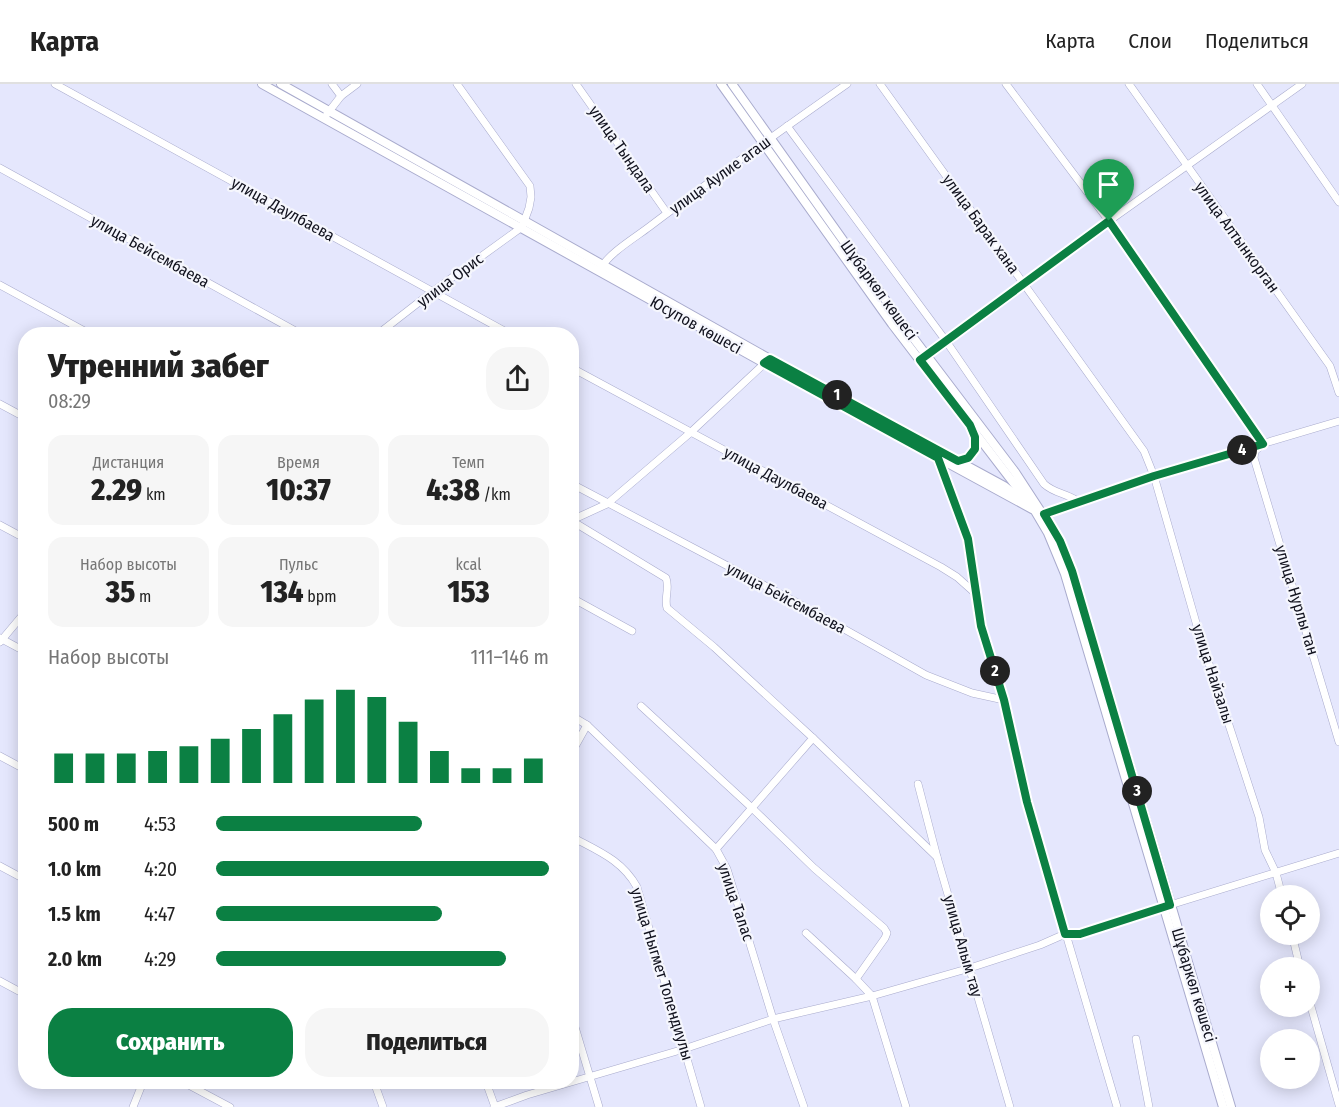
<!DOCTYPE html>
<html lang="ru">
<meta charset="utf-8">
<style>
body{margin:0;font-family:"Fira Sans Condensed",sans-serif;background:#f6f6f6;color:#222;height:100vh;display:flex;flex-direction:column;font-size:22px;white-space:nowrap}
*{box-sizing:border-box;margin:0}
p{font-size:20px;color:#767676}
.icon{flex:none;width:33px;height:33px;fill:none;stroke:currentColor;stroke-width:2;stroke-linecap:round;stroke-linejoin:round}
.map{position:relative;flex:1;overflow:hidden}
.drawer{position:absolute;left:18px;top:243px;width:561px;height:762px;display:flex;flex-direction:column;background:#fff;border-radius:24px;box-shadow:0 3px 15px #0003}
.drawer>*{flex:none}
.controls{position:absolute;left:1260px;top:801px;display:grid;gap:12px}
.controls a{display:grid;place-items:center;width:60px;height:60px;border-radius:50%;background:#fff;box-shadow:0 3px 15px #0003;font-size:30px}
.pin{position:absolute;display:grid;place-items:center;width:51px;height:51px;color:#fff;margin:-62px -26px;border-radius:50% 50% 50% 0;rotate:-45deg;box-shadow:0 0 6px #0007}
.pin .icon{rotate:45deg}
.km{position:absolute;width:30px;height:30px;margin:-15px;border-radius:50%;background:#222;color:#fff;font-size:16px;line-height:30px;text-align:center}
.round{display:grid;place-items:center;flex:none;width:63px;height:63px;border-radius:24px;background:#f6f6f6}
.overview{display:flex;align-items:center;justify-content:space-between;height:102px;padding:0 30px}
h1{font-size:33px;font-weight:800;line-height:45px}
.metrics{display:grid;grid-template-columns:repeat(3,1fr);gap:9px;height:102px;padding:6px 30px}
.metrics div{display:grid;align-content:center;border-radius:15px;background:#f6f6f6;text-align:center}
.metrics b{font-size:30px;font-weight:800}
.metrics small{font-size:16px;font-weight:400}
.metrics p{font-size:16px}
.chart{height:168px;padding:12px 30px}
.chart p{display:flex;justify-content:space-between}
.chart svg{width:100%;height:108px;margin-top:6px;stroke:#0b8043;stroke-width:6}
.action{display:flex;gap:12px;margin-top:auto;padding:12px 30px}
.action a{flex:1;height:69px;border-radius:24px;background:#0b8043;color:#fff;font-size:24px;font-weight:800;line-height:69px;text-align:center}
.action a+a{background:#f6f6f6;color:#222}
ul{padding:0 30px;list-style:none;font-size:20px}
li{display:grid;grid-template-columns:96px 72px 1fr;align-items:center;height:45px}
li i{height:15px;border-radius:8px;background:#0b8043}
header{display:flex;align-items:center;gap:36px;box-sizing:border-box;height:84px;padding:0 30px;background:#fff;border-bottom:2px solid #e0e0e0}
header strong{font-size:28px}
nav{display:flex;gap:33px;margin-inline-start:auto;font-size:21px}
.map>svg:first-child{display:block}
.lines{fill:none;stroke-linecap:round;stroke-linejoin:round}
.minor-casing{stroke:#a9abcd;stroke-width:8}
.tertiary-casing{stroke:#a9abcd;stroke-width:10}
.minor{stroke:#fff;stroke-width:7}
.tertiary{stroke:#fff;stroke-width:8}
.route-casing{stroke:#fff;stroke-width:12}
.route{stroke:#0b8043;stroke-width:8}
.labels{text-anchor:middle;dominant-baseline:central;stroke-width:4.5;stroke-linejoin:round;paint-order:stroke}
.street-label{font-size:16px;fill:#11121e;stroke:#f5f6fd}
</style>
<header>
<strong>Карта</strong>
<nav><a>Карта</a><a>Слои</a><a>Поделиться</a></nav>
</header>
<div class="map">
<svg width="1339" height="1023" viewBox="0 0 1339 1023">
<rect width="100%" height="100%" fill="#e5e7fd"/>
<g class="lines">
<defs>
<g id="minor">
<path d="M55,0L510,250"/>
<path d="M332,0L341,12"/>
<path d="M576,0L667,129"/>
<path d="M880,0L1144,367L1154,392L1199,549L1259,733L1265,766L1276,789L1282,812"/>
<path d="M1006,0L1109,137L1263,360L1255,367L1254,374L1339,658"/>
<path d="M1129,0L1330,282L1339,309"/>
<path d="M1257,0L1339,118"/>
<path d="M327,30L341,12L357,0"/>
<path d="M787,42L946,257L1044,400C1055,410 1067,409 1079,418"/>
<path d="M0,84L301,250"/>
<path d="M601,185C606,171 636,153 649,143C714,94 780,47 847,0"/>
<path d="M0,201L90,250"/>
<path d="M378,250L432,208L522,143L529,124L531,113L530,102L457,0"/>
<path d="M924,273L1109,137L1302,0"/>
<path d="M572,284L941,483L957,493L976,510"/>
<path d="M0,320L26,334"/>
<path d="M938,374L968,455L981,542L1004,616L1027,718L1117,1023"/>
<path d="M572,400L796,518L926,591L972,609L1004,616"/>
<path d="M1044,430L1154,392L1339,337"/>
<path d="M572,436L607,420L690,349L766,278"/>
<path d="M572,437L666,494C670,504 664,514 667,524L714,563L813,654L716,765"/>
<path d="M0,441L26,455"/>
<path d="M572,514L632,547"/>
<path d="M0,554L26,568"/>
<path d="M0,558L26,527"/>
<path d="M641,622L752,724L814,784L884,844L887,849L885,854L856,895L872,912L906,1023"/>
<path d="M572,632L587,641L716,765L727,785L773,935L804,1023"/>
<path d="M813,654L937,773"/>
<path d="M572,668L587,641"/>
<path d="M0,672L26,686"/>
<path d="M918,700L937,773L1010,1023"/>
<path d="M572,753C598,767 622,776 637,803L701,1023"/>
<path d="M0,782L26,796"/>
<path d="M806,849L856,895"/>
<path d="M1292,850L1300,884"/>
<path d="M0,897L26,911"/>
<path d="M1310,919L1339,1021"/>
<path d="M572,933L599,1023"/>
<path d="M1136,955L1149,1023"/>
<path d="M183,998L230,1023"/>
<path d="M374,998L383,1023"/>
<path d="M486,998L495,1023"/>
<path d="M133,1023L143,998"/>
<path d="M494,1023L527,1011L684,965L773,935L872,912L970,884L1040,861L1065,850H1080L1118,837L1339,769"/>
</g>
<g id="tertiary">
<path d="M262,0L764,279L1032,425"/>
<path d="M281,0L770,275L1004,402L1018,413"/>
<path d="M721,0L892,240L1035,427L1048,449L1065,490L1223,1023"/>
<path d="M732,0L899,235L1015,388L1060,457L1072,487L1231,1023"/>
<path d="M958,377C973,374 979,363 974,350"/>
</g>
</defs>
<use href="#minor" class="minor-casing"/>
<use href="#tertiary" class="tertiary-casing"/>
<use href="#minor" class="minor"/>
<use href="#tertiary" class="tertiary"/>
</g>
<g class="lines">
<defs>
<path id="route" d="M1109,137L1263,360L1154,392L1044,430L1060,457L1072,487L1170,821L1080,850H1065L1027,718L1004,616L981,542L968,455L938,374L764,279L770,275L958,377L968,374L975,365V353L970,341L920,276Z"/>
</defs>
<use href="#route" class="route-casing"/>
<use href="#route" class="route"/>
</g>
<g class="labels">
<g class="street-label">
<text transform="translate(622 65) rotate(55)">улица Тындала</text>
<text transform="translate(720 91) rotate(-36)">улица Аулие агаш</text>
<text transform="translate(283 125) rotate(29)">улица Даулбаева</text>
<text transform="translate(981 140) rotate(54)">улица Барак хана</text>
<text transform="translate(1237 153) rotate(54)">улица Алтынкорган</text>
<text transform="translate(150 167) rotate(29)">улица Бейсембаева</text>
<text transform="translate(450 196) rotate(-37)">улица Орис</text>
<text transform="translate(879 206) rotate(54)">Шұбаркөл көшесі</text>
<text transform="translate(696 241) rotate(29)">Юсупов көшесі</text>
<text transform="translate(776 394) rotate(28)">улица Даулбаева</text>
<text transform="translate(786 514) rotate(28)">улица Бейсембаева</text>
<text transform="translate(1297 516) rotate(73)">улица Нурлы тан</text>
<text transform="translate(1213 590) rotate(72)">улица Найзалы</text>
<text transform="translate(736 818) rotate(71)">улица Талас</text>
<text transform="translate(963 862) rotate(74)">улица Алым тау</text>
<text transform="translate(662 890) rotate(73)">улица Ныгмет Толендиулы</text>
<text transform="translate(1194 901) rotate(73)">Шұбаркөл көшесі</text>
</g>
</g>
</svg>
<div class="controls">
<a><svg class="icon" aria-label="locate" viewBox="0 0 24 24"><circle cx="12" cy="12" r="6"/><path d="M12 2v4M12 18v4M2 12h4M18 12h4"/></svg></a>
<a>+</a>
<a>−</a>
</div>
<div class="pin" style="left:1109px;top:137px;background:#1e9e55"><svg class="icon" aria-label="arrive" viewBox="0 0 24 24"><path d="M6 21V4h12l-3 4 3 4H6"/></svg></div>
<b class="km" style="left:837px;top:311px">1</b>
<b class="km" style="left:995px;top:587px">2</b>
<b class="km" style="left:1137px;top:707px">3</b>
<b class="km" style="left:1242px;top:366px">4</b>
<section class="drawer">
<div class="overview"><div><h1>Утренний забег</h1><p>08:29</p></div><a class="round"><svg class="icon" aria-label="share" viewBox="0 0 24 24"><path d="M12 15V3M7 8l5-5 5 5M5 13v7h14v-7"/></svg></a></div>
<div class="metrics">
<div><p>Дистанция</p><b>2.29<small> km</small></b></div>
<div><p>Время</p><b>10:37</b></div>
<div><p>Темп</p><b>4:38<small> /km</small></b></div>
</div>
<div class="metrics">
<div><p>Набор высоты</p><b>35<small> m</small></b></div>
<div><p>Пульс</p><b>134<small> bpm</small></b></div>
<div><p>kcal</p><b>153</b></div>
</div>
<div class="chart"><p><span>Набор высоты</span>111–146 m</p>
<svg viewBox="0 0 160 44" preserveAspectRatio="none"><path d="M5 44V32M15 44V32M25 44V32M35 44V31M45 44V29M55 44V26M65 44V22M75 44V16M85 44V10M95 44V6M105 44V9M115 44V19M125 44V31M135 44V38M145 44V38M155 44V34"/></svg>
</div>
<ul>
<li><b>500 m</b>4:53<i style="width:62%"></i></li>
<li><b>1.0 km</b>4:20<i style="width:100%"></i></li>
<li><b>1.5 km</b>4:47<i style="width:68%"></i></li>
<li><b>2.0 km</b>4:29<i style="width:87%"></i></li>
</ul>
<div class="action"><a>Сохранить</a><a>Поделиться</a></div>
</section>
</div>
